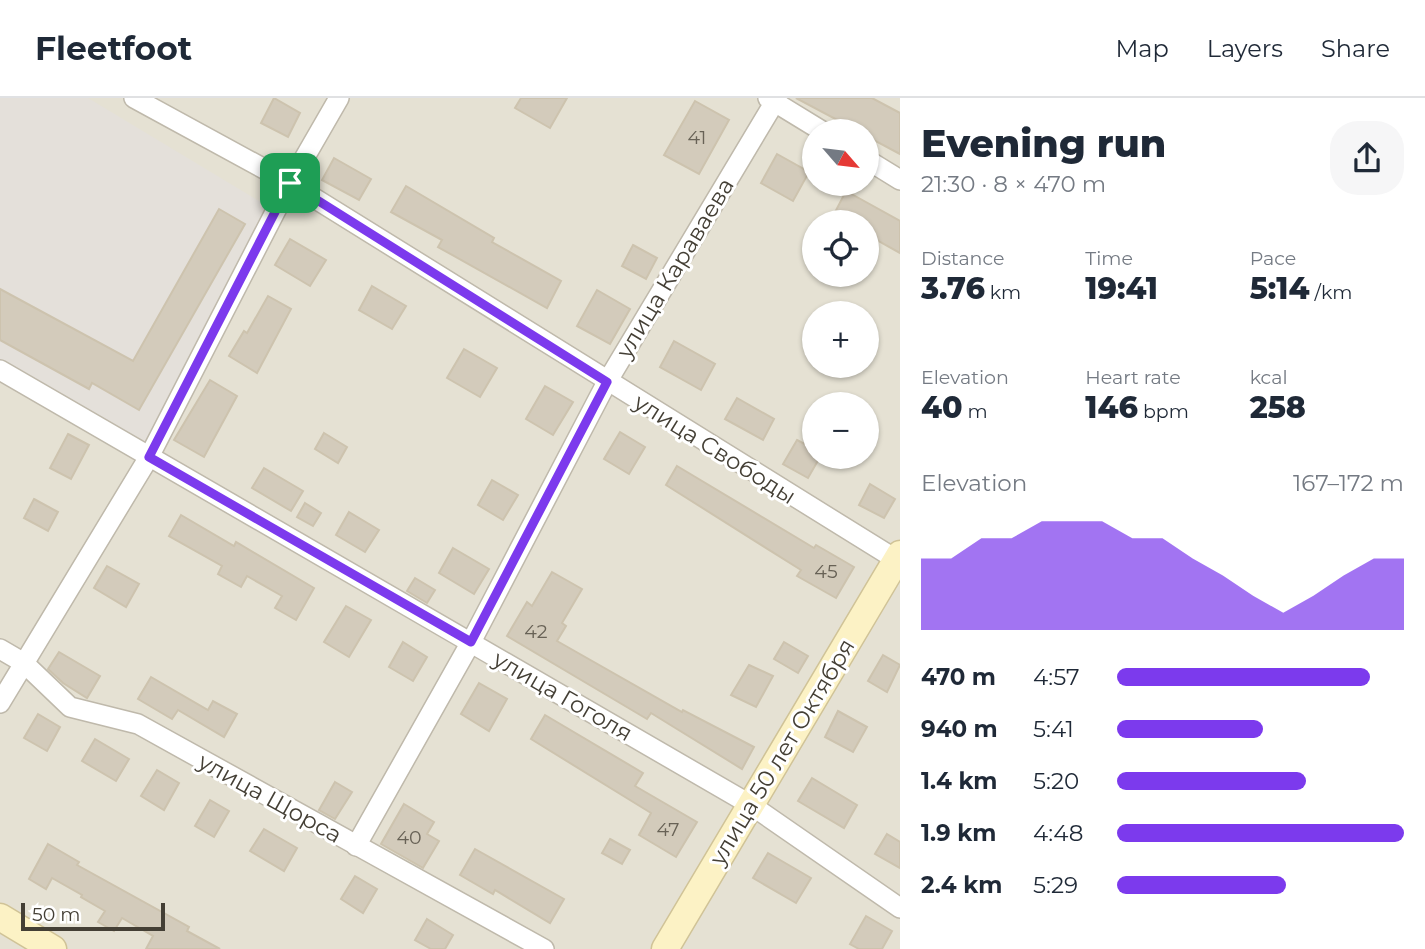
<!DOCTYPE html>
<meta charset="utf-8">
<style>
body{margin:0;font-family:Montserrat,sans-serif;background:#f6f6f7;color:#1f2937;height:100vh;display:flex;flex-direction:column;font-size:26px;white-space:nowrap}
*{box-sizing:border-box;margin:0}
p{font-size:23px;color:#747a83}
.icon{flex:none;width:38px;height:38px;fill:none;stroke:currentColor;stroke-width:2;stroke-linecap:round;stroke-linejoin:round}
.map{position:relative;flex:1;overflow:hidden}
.drawer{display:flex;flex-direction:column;background:#fff;width:525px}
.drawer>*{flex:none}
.needle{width:46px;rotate:118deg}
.buttons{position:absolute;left:802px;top:21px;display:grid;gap:14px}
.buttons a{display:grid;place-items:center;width:77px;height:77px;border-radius:50%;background:#fff;box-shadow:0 2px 5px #0004;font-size:35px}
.scale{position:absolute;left:21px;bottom:18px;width:144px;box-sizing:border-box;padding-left:7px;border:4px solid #443f35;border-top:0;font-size:19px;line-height:24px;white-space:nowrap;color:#443f35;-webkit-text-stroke:5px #fff;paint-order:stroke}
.pin{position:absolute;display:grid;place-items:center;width:60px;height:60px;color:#fff;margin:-30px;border-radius:14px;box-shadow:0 4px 10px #0006}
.round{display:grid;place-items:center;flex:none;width:74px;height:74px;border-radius:28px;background:#f6f6f7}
.head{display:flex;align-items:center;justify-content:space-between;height:119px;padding:0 21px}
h1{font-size:38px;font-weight:800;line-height:52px}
.metrics{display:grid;grid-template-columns:repeat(3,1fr);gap:10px;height:119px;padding:7px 21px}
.metrics div{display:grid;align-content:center}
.metrics b{font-size:30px;font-weight:800}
.metrics small{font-size:19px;font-weight:400}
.metrics p{font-size:19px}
.chart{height:196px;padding:14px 21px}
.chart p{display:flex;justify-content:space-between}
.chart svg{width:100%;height:126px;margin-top:7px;fill:#7c3aed;opacity:.7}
ul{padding:0 21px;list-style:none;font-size:23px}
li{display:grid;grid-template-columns:112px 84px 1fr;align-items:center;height:52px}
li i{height:18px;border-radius:9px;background:#7c3aed}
header{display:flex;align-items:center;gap:42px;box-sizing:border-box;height:98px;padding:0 35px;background:#fff;border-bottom:2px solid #e0e1e3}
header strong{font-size:33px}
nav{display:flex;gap:38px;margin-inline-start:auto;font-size:24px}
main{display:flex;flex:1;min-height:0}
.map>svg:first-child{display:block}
.residential{fill:#e5e1d3;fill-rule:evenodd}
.industrial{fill:#e4e0da}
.building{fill:#d3cbbb;stroke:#cdc3ae;stroke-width:2}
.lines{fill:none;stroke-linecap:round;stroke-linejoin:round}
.street-casing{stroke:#bfb9ab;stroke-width:22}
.secondary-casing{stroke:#d0c397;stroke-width:29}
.street{stroke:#fff;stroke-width:19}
.secondary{stroke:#fcf2c5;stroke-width:26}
.route-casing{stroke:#fff;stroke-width:14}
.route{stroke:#7c3aed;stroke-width:9}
.labels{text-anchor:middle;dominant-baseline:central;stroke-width:6;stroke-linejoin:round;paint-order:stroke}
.number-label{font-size:19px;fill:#686256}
.street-label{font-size:23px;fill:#443f35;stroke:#fff}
</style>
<header>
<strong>Fleetfoot</strong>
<nav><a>Map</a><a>Layers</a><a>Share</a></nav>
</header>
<main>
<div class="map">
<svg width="900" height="851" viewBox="0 0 900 851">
<rect width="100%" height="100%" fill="#f2eee5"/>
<path class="residential" d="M0,0H900V851H0ZM814,33H866V86H814ZM814,124H866V177H814ZM814,215H866V268H814ZM814,306H866V359H814Z"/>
<path class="industrial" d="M0,0H88L279,115L147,352L0,273Z"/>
<g class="building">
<path d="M274,0L300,15L288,39L261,25Z"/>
<path d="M521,0H567L550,30L515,10Z"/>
<path d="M796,0H872L900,15V56L866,38V33H858Z"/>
<path d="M695,3L729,22L699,76L664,57Z"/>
<path d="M777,56L809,74L793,103L761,85Z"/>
<path d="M334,60L371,81L359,102L322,82Z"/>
<path d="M406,88L494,140L492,144L561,183L547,210L438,149L442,142L391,114Z"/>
<path d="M846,93L900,123V155L866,136V124H845L833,118Z"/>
<path d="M219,111L245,126L139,312L92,285L89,291L0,242V191L133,263Z"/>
<path d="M290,141L326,162L310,188L275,167Z"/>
<path d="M633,147L657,160L646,181L622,168Z"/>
<path d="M372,188L406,208L392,231L359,212Z"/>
<path d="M597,192L630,211L610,246L577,228Z"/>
<path d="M268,198L291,211L257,275L229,258L244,233L247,235Z"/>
<path d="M674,243L715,266L701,292L660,269Z"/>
<path d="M464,251L497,270L480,299L447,280Z"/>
<path d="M210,282L237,298L204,359L174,342Z"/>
<path d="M545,288L573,304L553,337L526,321Z"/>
<path d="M737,300L774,321L763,342L725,321Z"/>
<path d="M620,334L645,349L629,376L604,361Z"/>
<path d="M324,335L347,349L338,365L315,351Z"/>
<path d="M68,336L89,347L71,381L50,370Z"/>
<path d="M797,342L814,351V359H820L808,380L783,366Z"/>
<path d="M677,368L814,450L816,447L854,469L836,500L797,478L801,472L666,387Z"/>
<path d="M264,370L303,393L291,413L252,390Z"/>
<path d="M492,382L518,397L503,422L478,407Z"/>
<path d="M870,386L895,401L884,420L859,407Z"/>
<path d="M34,401L58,414L48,433L24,420Z"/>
<path d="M305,405L321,415L313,428L297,419Z"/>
<path d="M349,414L379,432L365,454L336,437Z"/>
<path d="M181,417L234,448L236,444L314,490L296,522L275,510L282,498L247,478L241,489L218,476L222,468L169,438Z"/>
<path d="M453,450L489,471L474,496L439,475Z"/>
<path d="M107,468L139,486L126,509L94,490Z"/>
<path d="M552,474L582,491L562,525L566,528L557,543L682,614L683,612L754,649L742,671L651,615L647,621L507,538L527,504L532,508Z"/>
<path d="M415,480L435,492L427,505L407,493Z"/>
<path d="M346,508L371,522L349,559L324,544Z"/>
<path d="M403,544L427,559L413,583L389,569Z"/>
<path d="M784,544L808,558L798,575L774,561Z"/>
<path d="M59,554L100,578L87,600L63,585L48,571Z"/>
<path d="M883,557L900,567L887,594L868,583Z"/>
<path d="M749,567L773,578L756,609L731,597Z"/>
<path d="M151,579L208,612L213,603L237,616L224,639L178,612L172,621L138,601Z"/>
<path d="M479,585L507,601L489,633L461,616Z"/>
<path d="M838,613L867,629L853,654L825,639Z"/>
<path d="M38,616L60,629L47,653L24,640Z"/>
<path d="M545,617L643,675L635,688L697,724L676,759L639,737L651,715L531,641Z"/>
<path d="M95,641L129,661L116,683L82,663Z"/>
<path d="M157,672L179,685L164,712L141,698Z"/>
<path d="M812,680L857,707L844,730L798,703Z"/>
<path d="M335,684L352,694L335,721L319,712Z"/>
<path d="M210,702L229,713L214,739L195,728Z"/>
<path d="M404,706L434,724L427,736L439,743L423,770L381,746Z"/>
<path d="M264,731L297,750L284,773L250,753Z"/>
<path d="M887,736L900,744V770L875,756Z"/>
<path d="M610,741L630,752L622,766L602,755Z"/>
<path d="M48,746L79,764L77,767L189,829L187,833L220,851H146L153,838L122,820L114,833L98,824L105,813L81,799L82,797L52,780L46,791L29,781Z"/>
<path d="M475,751L564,801L550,825L495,792L493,796L460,777Z"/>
<path d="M768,755L811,780L796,805L753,780Z"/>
<path d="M355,778L377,791L363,815L341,801Z"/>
<path d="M866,818L892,833L882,851H859L850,846Z"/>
<path d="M427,821L453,837L445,851H431L415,842Z"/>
</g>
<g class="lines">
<defs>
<g id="street">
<path d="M134,0L290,85L900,464"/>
<path d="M768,0L822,33"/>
<path d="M866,61L900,82"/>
<path d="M0,272L751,707L900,810"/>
<path d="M0,551L24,565L70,609L138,626L544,851"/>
<path d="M0,605L149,359L290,85L339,0"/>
<path d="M356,748L471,544L607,284L777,0"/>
</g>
<g id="secondary">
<path d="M0,819L53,851"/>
<path d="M665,851L900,456"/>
</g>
</defs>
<use href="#street" class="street-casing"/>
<use href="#secondary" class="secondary-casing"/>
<use href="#street" class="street"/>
<use href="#secondary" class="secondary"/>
</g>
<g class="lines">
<defs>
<path id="route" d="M290,85L607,284L471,544L149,359Z"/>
</defs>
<use href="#route" class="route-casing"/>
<use href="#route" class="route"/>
</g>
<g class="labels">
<g class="number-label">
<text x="697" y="39">41</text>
<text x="826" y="473">45</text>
<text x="536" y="533">42</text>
<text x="668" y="731">47</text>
<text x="409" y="739">40</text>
</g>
<g class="street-label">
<text transform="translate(675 170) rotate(-59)">улица Караваева</text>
<text transform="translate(715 351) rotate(32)">улица Свободы</text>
<text transform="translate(563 598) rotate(30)">улица Гоголя</text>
<text transform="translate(782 654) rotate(-59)">улица 50 лет Октября</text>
<text transform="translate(270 700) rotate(29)">улица Щорса</text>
</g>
</g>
</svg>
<div class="buttons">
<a><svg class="needle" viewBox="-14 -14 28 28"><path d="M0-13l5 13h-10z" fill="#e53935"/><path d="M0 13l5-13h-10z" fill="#747a83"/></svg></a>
<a><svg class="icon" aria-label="locate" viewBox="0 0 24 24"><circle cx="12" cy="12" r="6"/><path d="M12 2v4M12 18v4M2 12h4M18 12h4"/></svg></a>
<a>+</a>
<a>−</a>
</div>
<div class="scale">50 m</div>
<div class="pin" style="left:290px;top:85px;background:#1e9e55"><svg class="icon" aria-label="arrive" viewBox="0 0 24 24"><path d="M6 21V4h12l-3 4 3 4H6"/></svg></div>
</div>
<section class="drawer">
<div class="head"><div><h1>Evening run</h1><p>21:30 · 8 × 470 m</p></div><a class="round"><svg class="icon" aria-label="share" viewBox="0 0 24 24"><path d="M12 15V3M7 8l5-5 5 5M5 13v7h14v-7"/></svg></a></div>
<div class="metrics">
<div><p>Distance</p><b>3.76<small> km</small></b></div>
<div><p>Time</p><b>19:41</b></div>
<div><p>Pace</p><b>5:14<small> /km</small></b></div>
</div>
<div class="metrics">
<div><p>Elevation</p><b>40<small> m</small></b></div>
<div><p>Heart rate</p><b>146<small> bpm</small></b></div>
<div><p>kcal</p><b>258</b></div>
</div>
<div class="chart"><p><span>Elevation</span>167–172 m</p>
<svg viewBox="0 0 160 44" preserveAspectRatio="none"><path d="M0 44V19L10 19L20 12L30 12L40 6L50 6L60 6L70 12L80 12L90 19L100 25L110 32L120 38L130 32L140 25L150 19L160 19V44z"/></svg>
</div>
<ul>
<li><b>470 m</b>4:57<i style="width:88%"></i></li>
<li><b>940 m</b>5:41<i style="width:51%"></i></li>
<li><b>1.4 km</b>5:20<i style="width:66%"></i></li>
<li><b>1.9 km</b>4:48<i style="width:100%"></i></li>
<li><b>2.4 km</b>5:29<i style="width:59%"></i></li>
</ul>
</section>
</main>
